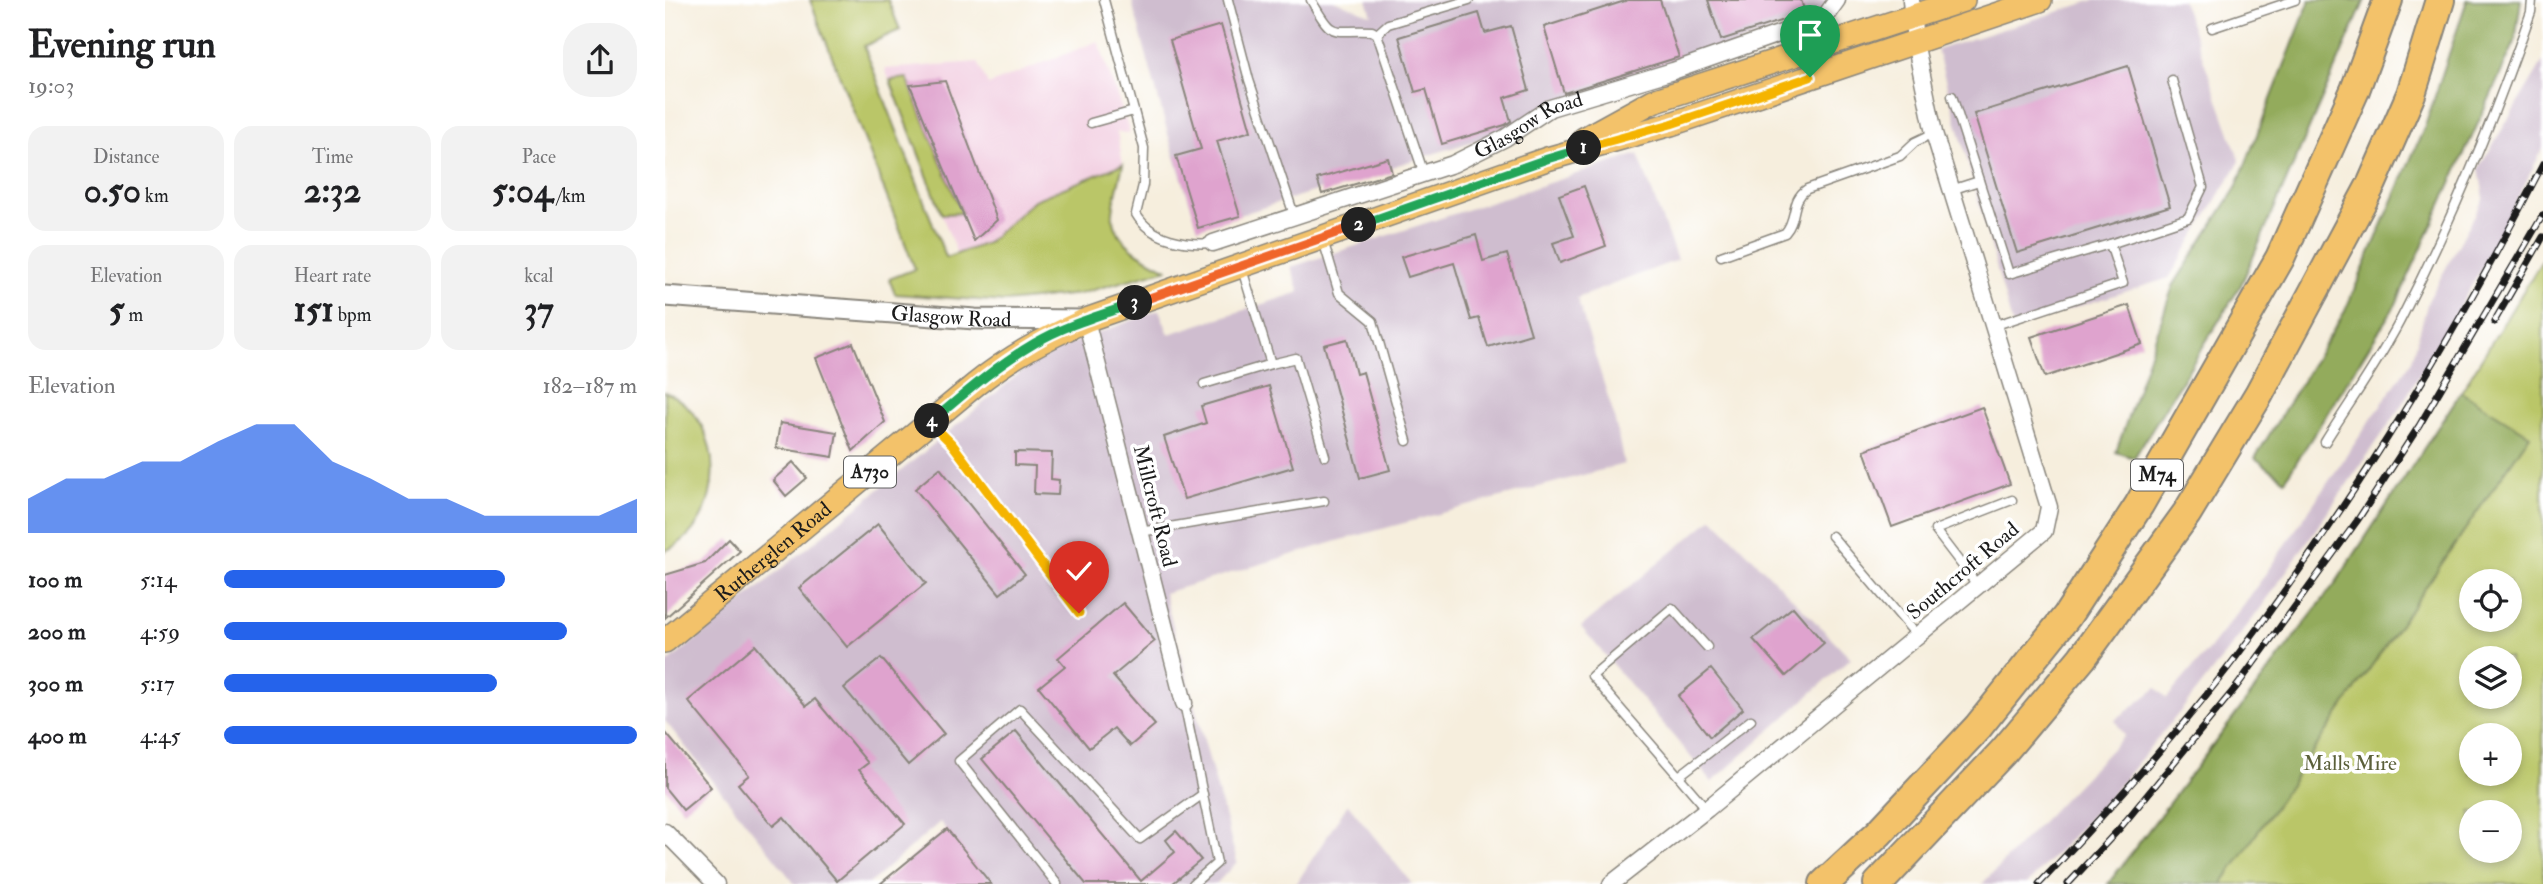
<!DOCTYPE html>
<meta charset="utf-8">
<style>
body{margin:0;font-family:"IM FELL Double Pica",serif;background:#f2f2f2;color:#202124;height:100vh;display:flex;flex-direction:column;font-size:26px;white-space:nowrap}
*{box-sizing:border-box;margin:0}
p{font-size:23px;color:#757577}
.icon{flex:none;width:38px;height:38px;fill:none;stroke:currentColor;stroke-width:2;stroke-linecap:round;stroke-linejoin:round}
.map{position:relative;flex:1;overflow:hidden}
.panel{display:flex;flex-direction:column;background:#fff;width:665px}
.panel>*{flex:none}
.fabs{position:absolute;left:1794px;top:569px;display:grid;gap:14px}
.fabs a{display:grid;place-items:center;width:63px;height:63px;border-radius:50%;background:#fff;box-shadow:0 4px 10px #0003;font-size:35px}
.pin{position:absolute;display:grid;place-items:center;width:60px;height:60px;color:#fff;margin:-72px -30px;border-radius:50% 50% 50% 0;rotate:-45deg;box-shadow:0 0 7px #0007}
.pin .icon{rotate:45deg}
.km{position:absolute;width:35px;height:35px;margin:-18px;border-radius:50%;background:#222;color:#fff;font-size:19px;line-height:35px;text-align:center}
.round{display:grid;place-items:center;flex:none;width:74px;height:74px;border-radius:28px;background:#f2f2f2}
.headline{display:flex;align-items:center;justify-content:space-between;height:119px;padding:0 28px}
h1{font-size:38px;font-weight:700;line-height:52px}
.figures{display:grid;grid-template-columns:repeat(3,1fr);gap:10px;height:119px;padding:7px 28px}
.figures div{display:grid;align-content:center;border-radius:18px;background:#f2f2f2;text-align:center}
.figures b{font-size:35px;font-weight:700}
.figures small{font-size:19px;font-weight:400}
.figures p{font-size:19px}
.chart{height:196px;padding:14px 28px}
.chart p{display:flex;justify-content:space-between}
.chart svg{width:100%;height:126px;margin-top:7px;fill:#2563eb;opacity:.7}
ul{padding:0 28px;list-style:none;font-size:23px}
li{display:grid;grid-template-columns:112px 84px 1fr;align-items:center;height:52px}
li i{height:18px;border-radius:9px;background:#2563eb}
main{display:flex;flex:1;min-height:0}
.map>svg:first-child{display:block}
.built{fill:#f2cfe1}
.industrial{fill:#cfbdcf}
.green{fill:#bac668;stroke:#6b7142;stroke-width:2;fill-rule:evenodd}
.forest{fill:#93ab5c;stroke:#58643c;stroke-width:2}
.building{fill:#dfa3ce}
.lines{fill:none;stroke-linecap:round;stroke-linejoin:round}
.service-casing{stroke:#89857c;stroke-width:11}
.minor-casing{stroke:#89857c;stroke-width:19}
.tertiary-casing{stroke:#89857c;stroke-width:23}
.primary-casing{stroke:#89857c;stroke-width:26}
.motorway-casing{stroke:#89857c;stroke-width:32}
.service{stroke:#fff;stroke-width:8}
.minor{stroke:#fff;stroke-width:16}
.tertiary{stroke:#fff;stroke-width:19}
.primary{stroke:#f3c26a;stroke-width:23}
.motorway{stroke:#f3c26a;stroke-width:28}
.rail-casing{stroke:#1c1c1c;stroke-width:7}
.rail{stroke:#fff;stroke-width:4.5;stroke-dasharray:13;stroke-linecap:butt}
.split-1-casing{stroke:#fff;stroke-width:14}
.split-2-casing{stroke:#fff;stroke-width:14}
.split-3-casing{stroke:#fff;stroke-width:14}
.split-4-casing{stroke:#fff;stroke-width:14}
.split-5-casing{stroke:#fff;stroke-width:14}
.split-1{stroke:#f5b400;stroke-width:9}
.split-2{stroke:#22a559;stroke-width:9}
.split-3{stroke:#f0652b;stroke-width:9}
.split-4{stroke:#22a559;stroke-width:9}
.split-5{stroke:#f5b400;stroke-width:9}
.labels{text-anchor:middle;dominant-baseline:central;stroke-width:7;stroke-linejoin:round;paint-order:stroke}
.shield{fill:#fff;stroke:#606060;stroke-width:2}
.shield-label{font-size:19px;font-weight:bold;fill:#1c1c1c}
.street-label{font-size:21px;fill:#1c1c1c;stroke:#fff}
.park-label{font-size:21px;fill:#5b603a;stroke:#fff}
</style>
<main>
<section class="panel">
<div class="headline"><div><h1>Evening run</h1><p>19:03</p></div><a class="round"><svg class="icon" aria-label="share" viewBox="0 0 24 24"><path d="M12 15V3M7 8l5-5 5 5M5 13v7h14v-7"/></svg></a></div>
<div class="figures">
<div><p>Distance</p><b>0.50<small> km</small></b></div>
<div><p>Time</p><b>2:32</b></div>
<div><p>Pace</p><b>5:04<small> /km</small></b></div>
</div>
<div class="figures">
<div><p>Elevation</p><b>5<small> m</small></b></div>
<div><p>Heart rate</p><b>151<small> bpm</small></b></div>
<div><p>kcal</p><b>37</b></div>
</div>
<div class="chart"><p><span>Elevation</span>182–187 m</p>
<svg viewBox="0 0 160 44" preserveAspectRatio="none"><path d="M0 44V32L10 25L20 25L30 19L40 19L50 12L60 6L70 6L80 19L90 25L100 32L110 32L120 38L130 38L140 38L150 38L160 32V44z"/></svg>
</div>
<ul>
<li><b>100 m</b>5:14<i style="width:68%"></i></li>
<li><b>200 m</b>4:59<i style="width:83%"></i></li>
<li><b>300 m</b>5:17<i style="width:66%"></i></li>
<li><b>400 m</b>4:45<i style="width:100%"></i></li>
</ul>
</section>
<div class="map">
<svg width="1878" height="884" viewBox="0 0 1878 884">
<rect width="100%" height="100%" fill="#fff"/>
<filter id="ink" filterUnits="userSpaceOnUse"><feTurbulence type="fractalNoise" baseFrequency=".0143" numOctaves="2"/><feDisplacementMap in="SourceGraphic" scale="14" xChannelSelector="R" yChannelSelector="G"/><feConvolveMatrix kernelMatrix="1 2 1 2 8 2 1 2 1" color-interpolation-filters="sRGB"/></filter>
<filter id="wash" filterUnits="userSpaceOnUse"><feTurbulence type="fractalNoise" baseFrequency=".00686" numOctaves="4" result="noise"/><feDisplacementMap in="SourceGraphic" scale="28" xChannelSelector="R" yChannelSelector="G"/><feGaussianBlur stdDeviation="1.57" result="paint"/><feColorMatrix in="noise" values="0 0 0 0 0 0 0 0 0 0 0 0 0 0 0 0 0 1.4 0 .05"/><feComposite in="paint" operator="in"/></filter>
<g filter="url(#wash)">
<rect width="100%" height="100%" fill="#f6eedd"/>
<path class="built" d="M433,41L465,133L452,132L458,164L369,200L322,243L292,254L220,69L313,62L323,85Z"/>
<g class="industrial">
<path d="M471,0H668L707,15L702,0H1163L1153,12L904,111L533,228L506,145L467,2Z"/>
<path d="M1430,0H1517L1575,161L1504,278L1348,327L1272,50Z"/>
<path d="M1878,61V148L1817,268L1730,416L1595,609L1532,691L1446,795L1362,884H1317L1459,736L1450,720L1492,688L1502,698L1544,649L1583,599L1747,360L1763,301L1819,198L1814,168Z"/>
<path d="M973,154L1012,260L912,298L949,416L959,464L676,540L499,593L572,862L551,884H326L275,822L204,884H130L0,721V665L361,368L402,345L494,310L504,334L635,292L626,267Z"/>
<path d="M1048,518L1186,658L1047,782L916,627Z"/>
<path d="M683,804L747,884H631Z"/>
</g>
<g class="green">
<path d="M145,0H223L235,30L199,46L281,258L322,243L369,200L458,164C456,175 446,209 448,218C453,246 480,258 502,269L414,294L341,302L230,294L224,279L250,269Z"/>
<path d="M242,78L297,213L277,214L225,80Z"/>
<path d="M1878,259V884H1443L1672,581L1796,392ZM1806,581H1844V620H1806ZM1806,658H1844V696H1806ZM1806,735H1844V774H1806ZM1806,812H1844V850H1806Z"/>
<path d="M0,392C64,419 63,524 0,551Z"/>
</g>
<g class="forest">
<path d="M1645,0H1700L1576,285L1469,458L1451,452L1508,286L1571,188Z"/>
<path d="M1802,0H1856L1850,42L1731,304L1620,480L1590,458L1680,311L1760,126Z"/>
<path d="M1796,392L1865,435L1557,884H1443L1672,581Z"/>
</g>
<g id="blocks">
<g class="building">
<path d="M963,0H995L1014,57L899,93L879,27Z"/>
<path d="M1043,0H1136L1140,13L1056,40Z"/>
<path d="M814,13L820,33L846,26L864,90L839,98L846,121L840,125L777,144L761,89L750,92L734,37Z"/>
<path d="M556,25L586,131L552,141L575,216L533,228L511,156L536,149L505,40Z"/>
<path d="M1463,66L1505,206L1352,253L1309,114Z"/>
<path d="M280,81L332,220L309,241L245,85Z"/>
<path d="M723,158L727,173L657,194L652,179Z"/>
<path d="M919,186L941,246L895,263L888,243L909,236L894,195Z"/>
<path d="M811,235L818,261L842,254L866,334L823,347L814,318L806,320L789,263L743,277L736,257Z"/>
<path d="M1464,305L1477,344L1380,377L1366,337Z"/>
<path d="M682,339L691,374L698,372L725,470L695,478L659,345Z"/>
<path d="M188,343L220,422L188,451L151,358Z"/>
<path d="M604,386L628,467L519,499L499,437L541,423L536,406Z"/>
<path d="M1317,407L1345,484L1227,527L1199,450Z"/>
<path d="M115,423L172,432L168,457L111,448Z"/>
<path d="M350,452L387,453L386,479L394,480L393,495L369,494L370,466L350,465Z"/>
<path d="M128,462L142,478L121,496L108,480Z"/>
<path d="M275,468L360,574L335,594L250,489Z"/>
<path d="M213,524L261,583L182,647L134,588Z"/>
<path d="M64,539L75,551L0,618V575L40,563Z"/>
<path d="M458,603L490,641L448,676L490,725L465,746L449,728L424,748L374,687L400,666L393,658Z"/>
<path d="M1128,607L1159,643L1121,676L1088,639Z"/>
<path d="M90,645L141,706L150,699L203,763L194,770L240,824L172,881L119,817L108,826L73,784L84,775L23,701Z"/>
<path d="M216,658L279,734L243,765L179,688Z"/>
<path d="M1046,669L1078,709L1045,737L1013,696Z"/>
<path d="M351,731L476,881L510,852L501,840L511,831L536,860L507,884H421L317,759Z"/>
<path d="M0,732L46,787L18,810L0,788Z"/>
<path d="M282,829L326,884H215Z"/>
</g>
</g>
</g>
<g filter="url(#ink)">
<use href="#blocks" fill-opacity="0" stroke="#89857c" stroke-width="2"/>
<g class="lines">
<defs>
<g id="service">
<path d="M439,0L479,148L478,185L471,214C486,240 521,245 548,243"/>
<path d="M563,0L584,80L630,218"/>
<path d="M646,0C669,40 664,29 707,31L712,34L759,174"/>
<path d="M1547,28L1630,0"/>
<path d="M712,34L723,24L804,0"/>
<path d="M1287,96L1344,274L1445,244L1458,283L1328,326"/>
<path d="M426,123L469,111"/>
<path d="M1286,190L1314,181"/>
<path d="M658,240L674,293L708,321L742,441"/>
<path d="M1445,244L1523,218L1538,187L1507,80"/>
<path d="M1056,256L1120,233C1133,219 1125,200 1142,189L1235,156L1250,142L1269,133"/>
<path d="M577,269L606,364L631,358L660,456"/>
<path d="M539,384L606,364"/>
<path d="M267,424L287,444L414,613"/>
<path d="M1660,442C1686,400 1716,359 1738,315C1788,218 1830,116 1866,12L1867,0"/>
<path d="M475,532L659,501"/>
<path d="M1167,536L1252,636"/>
<path d="M1313,586L1270,530L1347,500"/>
<path d="M519,703L552,863L528,884"/>
<path d="M1014,776L1086,720"/>
<path d="M1042,809L927,676L1007,608L1042,647"/>
<path d="M392,884L294,761L355,709L475,839L538,794"/>
</g>
<g id="minor">
<path id="s1" d="M548,243L788,164L840,138L885,108L1008,71L1159,18L1172,0"/>
<path d="M421,320L519,703"/>
<path d="M0,832L51,884"/>
<path d="M946,884L1042,809L1379,531L1384,507L1269,133L1250,42L1246,0"/>
</g>
<g id="tertiary">
<path id="s2" d="M0,296L310,319L418,320"/>
</g>
<g id="primary">
<path d="M919,139L988,101L1298,0"/>
<path id="s3" d="M0,641L310,385C346,356 379,339 421,320L882,159L1006,124L1375,0"/>
</g>
<g id="motorway">
<path d="M1159,884L1214,833L1313,727L1402,616L1474,505L1615,258L1690,90L1723,0"/>
<path d="M1213,884L1338,752L1417,658L1522,513L1594,394L1707,183L1746,94L1775,0"/>
</g>
</defs>
<use href="#service" class="service-casing"/>
<use href="#minor" class="minor-casing"/>
<use href="#tertiary" class="tertiary-casing"/>
<use href="#primary" class="primary-casing"/>
<use href="#motorway" class="motorway-casing"/>
<use href="#service" class="service"/>
<use href="#minor" class="minor"/>
<use href="#tertiary" class="tertiary"/>
<use href="#primary" class="primary"/>
<use href="#motorway" class="motorway"/>
<defs>
<g id="rail">
<path d="M1829,322L1878,237"/>
<path d="M1374,884C1441,813 1512,735 1571,657C1688,502 1790,337 1878,164"/>
<path d="M1403,884L1455,828L1572,686L1692,521L1754,426L1878,215"/>
</g>
</defs>
<use href="#rail" class="rail-casing"/>
<use href="#rail" class="rail"/>
</g>
</g>
<g class="lines" filter="url(#ink)">
<defs>
<path id="split-1" d="M919,148L1006,124L1145,77"/>
<path id="split-2" d="M694,225L882,159L919,148"/>
<path id="split-3" d="M470,303L694,225"/>
<path id="split-4" d="M267,421C300,393 332,365 370,343C400,325 436,315 470,303"/>
<path id="split-5" d="M267,421L265,422L287,444L414,613"/>
</defs>
<use href="#split-1" class="split-1-casing"/>
<use href="#split-2" class="split-2-casing"/>
<use href="#split-3" class="split-3-casing"/>
<use href="#split-4" class="split-4-casing"/>
<use href="#split-5" class="split-5-casing"/>
<use href="#split-1" class="split-1"/>
<use href="#split-2" class="split-2"/>
<use href="#split-3" class="split-3"/>
<use href="#split-4" class="split-4"/>
<use href="#split-5" class="split-5"/>
</g>
<g class="labels">
<g class="shield">
<rect x="179" y="456.5" width="52" height="31" rx="5"/>
<rect x="1466" y="459.5" width="52" height="31" rx="5"/>
</g>
<g class="shield-label">
<text x="205" y="472">A730</text>
<text x="1492" y="475">M74</text>
</g>
<g class="street-label">
<text stroke="none"><textPath href="#s1" startOffset="338">Glasgow Road</textPath></text>
<text stroke="none"><textPath href="#s2" startOffset="287">Glasgow Road</textPath></text>
<text transform="translate(490 506) rotate(76)">Millcroft Road</text>
<text stroke="none"><textPath href="#s3" startOffset="140">Rutherglen Road</textPath></text>
<text transform="translate(1298 571) rotate(-40)">Southcroft Road</text>
</g>
<g class="park-label">
<text x="1685" y="763">Malls Mire</text>
</g>
</g>
</svg>
<div class="fabs">
<a><svg class="icon" aria-label="locate" viewBox="0 0 24 24"><circle cx="12" cy="12" r="6"/><path d="M12 2v4M12 18v4M2 12h4M18 12h4"/></svg></a>
<a><svg class="icon" aria-label="layers" viewBox="0 0 24 24"><path d="M12 4l9 5-9 5-9-5zM3 14l9 5 9-5"/></svg></a>
<a>+</a>
<a>−</a>
</div>
<div class="pin" style="left:1145px;top:77px;background:#1e9e55"><svg class="icon" aria-label="arrive" viewBox="0 0 24 24"><path d="M6 21V4h12l-3 4 3 4H6"/></svg></div>
<div class="pin" style="left:414px;top:613px;background:#d93025"><svg class="icon" aria-label="check" viewBox="0 0 24 24"><path d="M5 12l5 5 9-10"/></svg></div>
<b class="km" style="left:919px;top:148px">1</b>
<b class="km" style="left:694px;top:225px">2</b>
<b class="km" style="left:470px;top:303px">3</b>
<b class="km" style="left:267px;top:421px">4</b>
</div>
</main>
